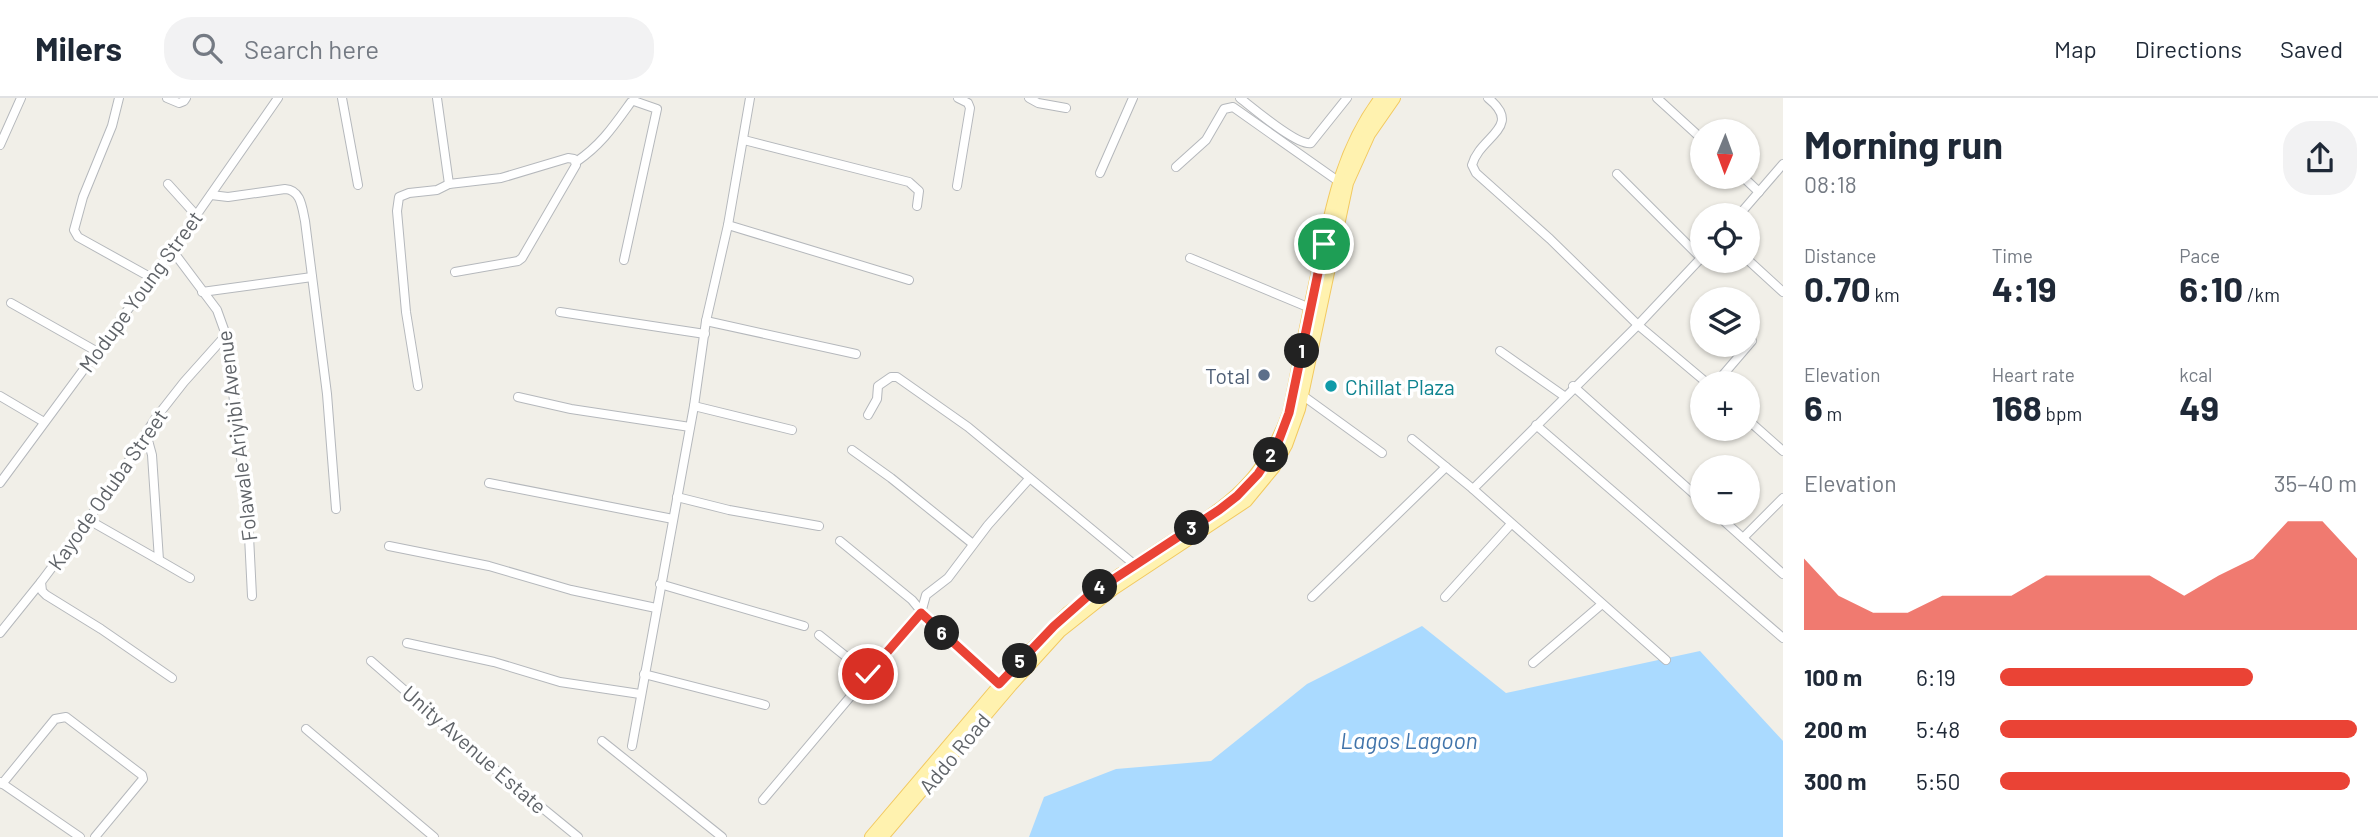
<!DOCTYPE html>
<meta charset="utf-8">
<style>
body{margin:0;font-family:Barlow,sans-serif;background:#f2f2f3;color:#1f2937;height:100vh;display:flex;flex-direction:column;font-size:26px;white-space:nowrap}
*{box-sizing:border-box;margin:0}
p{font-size:23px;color:#747a83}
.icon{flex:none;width:38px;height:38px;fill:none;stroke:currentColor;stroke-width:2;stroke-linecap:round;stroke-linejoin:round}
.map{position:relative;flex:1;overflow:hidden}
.side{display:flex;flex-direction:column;background:#fff;width:595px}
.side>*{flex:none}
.needle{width:46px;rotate:181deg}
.controls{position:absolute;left:1690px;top:21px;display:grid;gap:14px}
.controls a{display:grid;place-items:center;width:70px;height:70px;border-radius:50%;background:#fff;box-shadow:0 2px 5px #0004;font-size:35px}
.pin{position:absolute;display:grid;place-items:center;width:60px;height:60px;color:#fff;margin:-30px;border:4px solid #fff;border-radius:50%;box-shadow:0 2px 7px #0007}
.km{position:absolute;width:35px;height:35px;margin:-18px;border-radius:50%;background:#222;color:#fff;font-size:19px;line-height:35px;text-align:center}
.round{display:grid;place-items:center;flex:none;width:74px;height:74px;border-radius:28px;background:#f2f2f3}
.headline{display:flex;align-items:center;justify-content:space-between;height:119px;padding:0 21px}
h1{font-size:38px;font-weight:700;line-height:52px}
.stats{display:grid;grid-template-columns:repeat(3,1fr);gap:10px;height:119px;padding:7px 21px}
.stats div{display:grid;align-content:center}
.stats b{font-size:35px;font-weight:700}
.stats small{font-size:19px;font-weight:400}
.stats p{font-size:19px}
.chart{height:196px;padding:14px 21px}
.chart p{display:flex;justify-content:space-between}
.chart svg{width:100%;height:126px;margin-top:7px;fill:#ea4335;opacity:.7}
ul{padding:0 21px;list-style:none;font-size:23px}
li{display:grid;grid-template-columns:112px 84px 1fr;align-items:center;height:52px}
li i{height:18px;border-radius:9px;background:#ea4335}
header{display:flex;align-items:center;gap:42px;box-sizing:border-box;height:98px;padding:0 35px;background:#fff;border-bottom:2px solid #e0e1e3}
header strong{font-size:33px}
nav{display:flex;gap:38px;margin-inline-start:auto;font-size:24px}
.search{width:490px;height:63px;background:#f2f2f3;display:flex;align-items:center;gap:18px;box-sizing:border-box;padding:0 24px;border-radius:28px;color:#747a83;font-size:26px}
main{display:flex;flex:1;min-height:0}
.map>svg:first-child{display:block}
.water{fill:#aadaff}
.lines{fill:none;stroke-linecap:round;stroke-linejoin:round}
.minor-casing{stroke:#b5b8bc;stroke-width:10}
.primary-casing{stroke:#f2c960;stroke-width:14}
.minor{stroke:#fff;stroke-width:8}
.primary{stroke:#fff2af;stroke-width:12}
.route-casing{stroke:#fff;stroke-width:14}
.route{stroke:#ea4335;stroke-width:9}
.service-dot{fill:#5c6f8a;stroke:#fff;stroke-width:2.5}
.culture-dot{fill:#0f9aa8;stroke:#fff;stroke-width:2.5}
.labels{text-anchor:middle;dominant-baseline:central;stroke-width:7;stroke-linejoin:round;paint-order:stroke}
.street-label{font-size:21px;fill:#5f6368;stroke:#fff}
.service-label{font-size:21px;fill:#4e5e75;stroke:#fff;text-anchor:end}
.culture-label{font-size:21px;fill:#0d838f;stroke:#fff;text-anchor:start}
.water-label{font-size:23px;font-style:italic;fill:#4174aa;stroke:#fff}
</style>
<header>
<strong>Milers</strong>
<div class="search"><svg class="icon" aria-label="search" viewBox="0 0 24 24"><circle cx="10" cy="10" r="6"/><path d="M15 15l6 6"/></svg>Search here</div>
<nav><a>Map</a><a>Directions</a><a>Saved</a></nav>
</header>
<main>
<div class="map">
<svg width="1783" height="739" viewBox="0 0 1783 739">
<rect width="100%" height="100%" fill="#f1efe8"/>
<path class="water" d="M1422,528L1506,595L1700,553L1783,643V739H1029L1044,699L1116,671L1211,663L1307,586Z"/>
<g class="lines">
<defs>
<g id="minor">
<path d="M119,0L112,28L83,99L74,132L78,139L150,179"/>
<path d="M167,0L179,5L184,3L186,0"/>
<path d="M342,0L358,87"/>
<path d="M437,0L449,86"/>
<path d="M1029,0L1038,5L1066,10"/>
<path d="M1240,0C1253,10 1297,48 1311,45L1347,0"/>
<path d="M1488,0C1524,29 1480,38 1472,67L1476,75L1550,141L1638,227L1707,285"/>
<path d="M1657,0L1703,42"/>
<path d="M744,42L909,84L919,93L917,108"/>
<path d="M0,47L21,0"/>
<path d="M576,64C601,47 613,29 631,4L634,3L657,11L624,162"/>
<path d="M1176,69L1206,42L1224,11L1233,9L1338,83"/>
<path d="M1100,75L1133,0"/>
<path d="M1617,76L1701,160L1703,157"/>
<path d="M1743,79L1759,94"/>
<path d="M168,86L196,117"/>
<path d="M957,88L970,10L968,5L958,0"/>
<path d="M211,97L228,99L285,91C301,92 302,109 305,123L327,296L336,411"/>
<path d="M1739,117L1783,66"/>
<path d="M728,127L909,182"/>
<path d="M172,152L217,212L226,237L248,418L252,498"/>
<path d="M1190,160L1310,210"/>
<path d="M1748,162L1783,194"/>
<path d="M202,194L312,179"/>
<path d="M11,205L96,253"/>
<path d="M560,214L705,236"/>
<path d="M706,223L856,256"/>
<path d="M1500,253L1564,298"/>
<path d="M1716,285L1752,243"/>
<path d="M418,288L406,214L397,113L399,99L409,95L437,92L449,86L501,80L568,60L574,61L576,67L522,160L518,163L455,174"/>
<path d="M1573,288L1703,404"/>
<path d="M1302,297L1382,355"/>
<path d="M0,298L44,324"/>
<path d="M518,299L571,311L690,329"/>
<path d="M694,308L792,332"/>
<path d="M868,317L877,301L878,288L891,279H897L968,329L1135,467"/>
<path d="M1748,322L1783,353"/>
<path d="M1536,327L1783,540"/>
<path d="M1412,341L1473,391"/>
<path d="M852,352L891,380L973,446"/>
<path d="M0,385L177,145L278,0"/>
<path d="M489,385L673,421"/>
<path d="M677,399L729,412L819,428"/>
<path d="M1715,415L1783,476"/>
<path d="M87,421L159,462L152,357L146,335"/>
<path d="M1743,440L1783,400"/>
<path d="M840,443L912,502L935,530L999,586"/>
<path d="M389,448L489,468L571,492L656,510"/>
<path d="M159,462L190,480"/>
<path d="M660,486L804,528"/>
<path d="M1312,499L1446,369"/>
<path d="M1445,499L1511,426"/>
<path d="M0,535L41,484"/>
<path d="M819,537L868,576"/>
<path d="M407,545L494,564L560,584L640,596"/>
<path d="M1666,562L1473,391L1638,227L1701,160"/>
<path d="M371,563L497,673L578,739"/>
<path d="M1533,565L1602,506"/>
<path d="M644,576L765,607"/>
<path d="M172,580L101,531L46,497L42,493L41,484L113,388L155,321L184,284L226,237"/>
<path d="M306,631L434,739"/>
<path d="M602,643L722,739"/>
<path d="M632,648L694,308L706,223L728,127L750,0"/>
<path d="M0,684L80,739"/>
<path d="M2,686L55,621L66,619L142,677L143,681L95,739"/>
<path d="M763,702L921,515L926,497L948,480L988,427L1029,381"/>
</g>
<g id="primary">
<path d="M1142,463C1211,415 1258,400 1289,315C1299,266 1308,217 1319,169C1332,108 1343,50 1381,0"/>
<path d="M871,739L1022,561L1068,515L1121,476"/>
<path d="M882,739L1011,587L1060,533L1113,491L1246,403L1274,369L1286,347L1299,311L1347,85L1369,36L1394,0"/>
</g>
</defs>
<use href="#minor" class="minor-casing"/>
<use href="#primary" class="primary-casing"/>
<use href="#minor" class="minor"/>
<use href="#primary" class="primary"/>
</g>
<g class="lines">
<defs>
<path id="route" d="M868,576L921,515L999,586L1054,528L1088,498L1219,412L1237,398L1258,376L1277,347L1289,315L1324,146"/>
</defs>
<use href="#route" class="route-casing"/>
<use href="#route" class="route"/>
</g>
<circle class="service-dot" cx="1264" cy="277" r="7"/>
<circle class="culture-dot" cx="1331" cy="288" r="7"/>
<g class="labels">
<g class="street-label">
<text transform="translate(140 193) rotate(-54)">Modupe Young Street</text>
<text transform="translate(236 338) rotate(-97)">Folawale Ariyibi Avenue</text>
<text transform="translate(107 391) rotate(-55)">Kayode Oduba Street</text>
<text transform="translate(475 651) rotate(41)">Unity Avenue Estate</text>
<text transform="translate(954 655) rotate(-50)">Addo Road</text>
</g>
<g class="service-label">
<text x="1250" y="277">Total</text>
</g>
<g class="culture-label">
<text x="1345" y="288">Chillat Plaza</text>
</g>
<g class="water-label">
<text x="1409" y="642">Lagos Lagoon</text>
</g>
</g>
</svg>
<div class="controls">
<a><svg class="needle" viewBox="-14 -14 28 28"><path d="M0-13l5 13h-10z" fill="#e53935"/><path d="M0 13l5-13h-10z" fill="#747a83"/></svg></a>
<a><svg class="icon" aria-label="locate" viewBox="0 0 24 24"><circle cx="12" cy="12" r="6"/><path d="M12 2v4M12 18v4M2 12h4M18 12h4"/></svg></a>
<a><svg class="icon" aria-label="layers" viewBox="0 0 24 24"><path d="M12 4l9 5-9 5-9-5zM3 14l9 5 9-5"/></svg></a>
<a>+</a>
<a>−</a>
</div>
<div class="pin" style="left:1324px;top:146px;background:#1e9e55"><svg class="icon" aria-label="arrive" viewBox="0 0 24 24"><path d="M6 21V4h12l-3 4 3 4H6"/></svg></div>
<div class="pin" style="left:868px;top:576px;background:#d93025"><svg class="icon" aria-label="check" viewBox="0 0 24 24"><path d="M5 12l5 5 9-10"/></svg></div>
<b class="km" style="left:1302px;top:253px">1</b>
<b class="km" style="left:1271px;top:357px">2</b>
<b class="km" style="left:1192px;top:430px">3</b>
<b class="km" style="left:1100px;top:489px">4</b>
<b class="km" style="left:1020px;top:563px">5</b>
<b class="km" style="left:942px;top:535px">6</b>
</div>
<section class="side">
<div class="headline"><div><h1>Morning run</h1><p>08:18</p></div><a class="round"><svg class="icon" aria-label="share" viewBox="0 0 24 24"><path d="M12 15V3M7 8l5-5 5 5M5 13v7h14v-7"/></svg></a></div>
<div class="stats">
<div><p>Distance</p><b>0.70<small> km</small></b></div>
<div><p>Time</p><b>4:19</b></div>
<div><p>Pace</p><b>6:10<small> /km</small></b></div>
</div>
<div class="stats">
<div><p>Elevation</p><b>6<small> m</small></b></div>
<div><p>Heart rate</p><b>168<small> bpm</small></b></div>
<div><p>kcal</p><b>49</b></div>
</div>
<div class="chart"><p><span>Elevation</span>35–40 m</p>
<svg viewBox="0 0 160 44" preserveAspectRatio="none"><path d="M0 44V19L10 32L20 38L30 38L40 32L50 32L60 32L70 25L80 25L90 25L100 25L110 32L120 25L130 19L140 6L150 6L160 19V44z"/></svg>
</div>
<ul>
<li><b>100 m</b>6:19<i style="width:71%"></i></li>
<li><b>200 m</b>5:48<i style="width:100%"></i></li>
<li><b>300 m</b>5:50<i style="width:98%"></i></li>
</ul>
</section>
</main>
